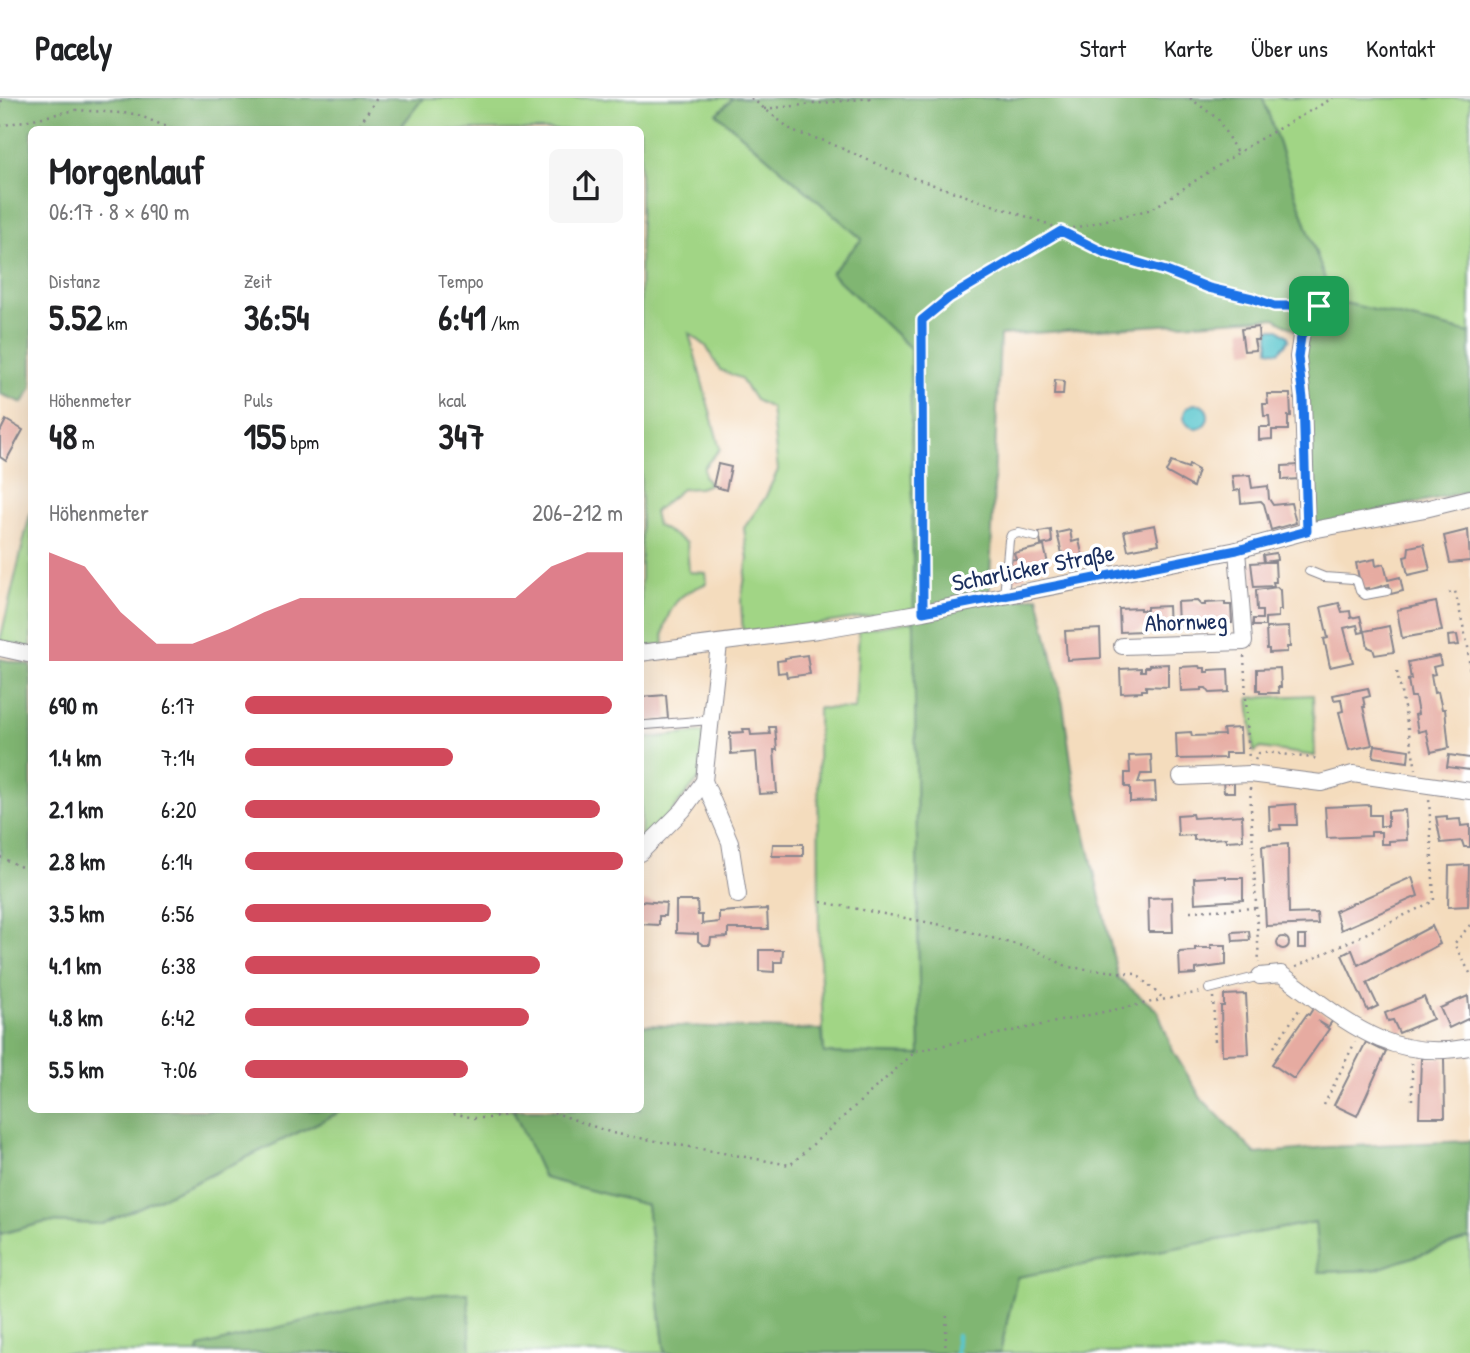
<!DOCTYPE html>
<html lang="de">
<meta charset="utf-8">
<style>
body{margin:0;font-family:"Patrick Hand",sans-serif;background:#f6f6f6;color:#202124;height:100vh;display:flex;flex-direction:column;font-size:26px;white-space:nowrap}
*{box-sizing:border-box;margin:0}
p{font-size:23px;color:#757577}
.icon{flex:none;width:38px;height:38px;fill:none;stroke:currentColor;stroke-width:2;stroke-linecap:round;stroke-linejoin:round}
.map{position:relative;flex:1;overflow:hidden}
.drawer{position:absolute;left:28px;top:28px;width:616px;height:987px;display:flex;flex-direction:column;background:#fff;border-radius:10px;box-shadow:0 7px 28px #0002}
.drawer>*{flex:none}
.pin{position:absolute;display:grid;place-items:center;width:60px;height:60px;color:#fff;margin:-30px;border-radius:14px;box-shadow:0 4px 10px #0006}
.round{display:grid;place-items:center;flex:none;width:74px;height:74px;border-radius:10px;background:#f6f6f6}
.summary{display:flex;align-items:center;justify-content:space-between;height:119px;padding:0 21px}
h1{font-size:38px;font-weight:700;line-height:52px}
.stats{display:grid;grid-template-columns:repeat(3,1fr);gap:10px;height:119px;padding:7px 21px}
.stats div{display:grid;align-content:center}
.stats b{font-size:35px;font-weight:700}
.stats small{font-size:19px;font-weight:400}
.stats p{font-size:19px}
.chart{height:196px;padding:14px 21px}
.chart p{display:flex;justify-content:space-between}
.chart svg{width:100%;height:126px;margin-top:7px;fill:#d1495b;opacity:.7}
ul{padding:0 21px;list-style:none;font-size:23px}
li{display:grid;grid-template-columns:112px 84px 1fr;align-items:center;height:52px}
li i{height:18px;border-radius:9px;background:#d1495b}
header{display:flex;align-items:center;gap:42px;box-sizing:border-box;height:98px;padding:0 35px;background:#fff;border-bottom:2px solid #e0e0e0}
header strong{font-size:33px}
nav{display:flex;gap:38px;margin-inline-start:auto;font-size:24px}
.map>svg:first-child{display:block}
.green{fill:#a1d585;stroke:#5e8272;stroke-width:2}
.forest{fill:#80b672;stroke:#4e7268;stroke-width:2}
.water{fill:#59c6cd;stroke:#3a7a96;stroke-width:2}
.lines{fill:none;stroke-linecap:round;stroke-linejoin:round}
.stream{stroke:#59c6cd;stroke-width:4.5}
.building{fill:#e6aba1}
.service-casing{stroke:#88868e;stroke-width:10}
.minor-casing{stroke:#88868e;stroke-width:18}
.path{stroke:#88868e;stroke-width:2.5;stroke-dasharray:2 5;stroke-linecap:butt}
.service{stroke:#fff;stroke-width:8}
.minor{stroke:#fff;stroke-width:16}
.route-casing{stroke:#fff;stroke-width:14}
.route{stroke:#1a73e8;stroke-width:9}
.labels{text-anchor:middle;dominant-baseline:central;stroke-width:7;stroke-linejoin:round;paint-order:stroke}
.street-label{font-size:24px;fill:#1b2f5e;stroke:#fff}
</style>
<header>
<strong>Pacely</strong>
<nav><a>Start</a><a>Karte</a><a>Über uns</a><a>Kontakt</a></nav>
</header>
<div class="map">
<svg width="1470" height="1255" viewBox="0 0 1470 1255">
<rect width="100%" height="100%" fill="#fff"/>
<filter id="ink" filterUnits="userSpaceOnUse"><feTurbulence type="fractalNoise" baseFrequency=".0143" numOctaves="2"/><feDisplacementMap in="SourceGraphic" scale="14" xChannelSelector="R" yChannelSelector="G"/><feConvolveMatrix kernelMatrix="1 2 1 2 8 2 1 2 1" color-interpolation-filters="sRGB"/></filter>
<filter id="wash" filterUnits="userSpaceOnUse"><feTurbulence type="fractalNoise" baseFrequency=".00686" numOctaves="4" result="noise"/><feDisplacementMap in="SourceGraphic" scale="28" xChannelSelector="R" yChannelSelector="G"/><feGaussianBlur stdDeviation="1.57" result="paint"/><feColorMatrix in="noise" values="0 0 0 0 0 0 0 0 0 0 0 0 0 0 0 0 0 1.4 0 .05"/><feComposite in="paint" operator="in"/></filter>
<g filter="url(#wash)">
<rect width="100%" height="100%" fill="#f4dcbd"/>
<g class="green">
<path d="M423,0H733L717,16L863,142L832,175L910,250L914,511L743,538L741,503L748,461L744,430L765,400L778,372L771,310L755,302L740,280L720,272L706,248L689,235L720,351L704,369V379L710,386L699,390L682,391L654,414L657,427L687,445L689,474L706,475L707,485C699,489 688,493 681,499C669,510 661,532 664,547L641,549L640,32H399Z"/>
<path d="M1263,0H1470V235L1332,202Z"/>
<path d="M31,412V550L0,543Z"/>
<path d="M914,523L920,957L824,955L819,839L818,610L855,611L859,532Z"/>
<path d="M1313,597L1315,658L1261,650L1254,654L1249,600Z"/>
<path d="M704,634L699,681L641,750V641Z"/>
<path d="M344,1012H513L544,1080L647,1107L665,1255H0V1136L46,1124L102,1126L194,1085Z"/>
<path d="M1316,1124L1320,1174L1374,1172L1470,1140V1255H1000L1017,1179Z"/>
</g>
<g class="forest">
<path d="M0,0H423L399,31L32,32V289L23,305L0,296Z"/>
<path d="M733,0H1263L1332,202L1470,235V393L1315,427L1304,266L1306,239L1275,220L1000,237L989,507L1038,498L1063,606L1074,684L1118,880L1158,913L1173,953L1202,1001L1256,1056L1328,1049L1470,1043V1140L1374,1172L1319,1174L1315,1124L1017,1179L1000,1255H665L647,1107L544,1080L513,1012H640L641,927L822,932L824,955L920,957L910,250L831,175L862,141L717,16Z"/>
<path d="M0,561L31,567L32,1012H344L194,1085L102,1126L46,1124L0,1136Z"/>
<path d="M468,1195L471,1255H198L199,1249L409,1197Z"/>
</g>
<g class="water">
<path d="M1269,231H1279L1288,238L1289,242L1279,254L1269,252Z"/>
<circle cx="1196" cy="318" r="12"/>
</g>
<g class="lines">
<path class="stream" d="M956,1255L957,1237"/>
</g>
<g id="blocks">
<g class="building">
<path d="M1258,229L1259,242H1254L1256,252L1244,253L1241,231Z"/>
<path d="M1055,282L1064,283L1063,297H1054Z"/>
<path d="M1267,296H1290L1291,318H1288V332H1272V341L1259,342V329H1270L1269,318H1264L1263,306H1268Z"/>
<path d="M6,322L23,332L6,363L0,359V334Z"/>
<path d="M1171,364L1188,370L1189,367L1198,372L1193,389L1166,374Z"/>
<path d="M718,366L731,369L726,392L713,388Z"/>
<path d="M1300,367L1301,381L1282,382V368Z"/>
<path d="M1250,377L1252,390L1268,388L1269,401L1273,407L1291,405L1296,425L1271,432L1264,406L1261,403L1241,405L1240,392L1234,393L1232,378Z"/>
<path d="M1155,427L1159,446L1128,452L1124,433Z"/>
<path d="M1051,432L1052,445L1041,447L1039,434Z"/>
<path d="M1070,432L1072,444L1079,442L1083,460L1064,464L1057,435Z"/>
<path d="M1468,432L1470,463L1450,465L1444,438Z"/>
<path d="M1424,446L1430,472L1408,477L1404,459L1408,458L1409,449Z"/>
<path d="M1044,448L1048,466L1046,470L1032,471L1033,473L1025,475L1026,479L1014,482L1009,462L1016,461L1014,455Z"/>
<path d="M1276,455L1277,462L1264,464L1263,457Z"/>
<path d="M1375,461L1376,468L1384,466L1388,482L1400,479L1403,493L1391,496L1389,486L1369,492V490L1361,491L1356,465Z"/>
<path d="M1265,464H1275L1276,484H1273L1274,488L1254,489L1251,465Z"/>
<path d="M1277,489L1280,492L1281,512H1278V519L1265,520V528H1253V521H1262V513H1257L1256,492Z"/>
<path d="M1197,503L1201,507H1205V505L1225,504V507H1231L1232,525H1226V528L1207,529V527H1202V523L1198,524V526L1178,527L1177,504Z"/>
<path d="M1436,504L1442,533L1402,540L1397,512Z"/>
<path d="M1339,505L1342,514L1350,513L1351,520L1360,518L1364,534L1359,535L1357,527L1344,530L1353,564L1330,569L1324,541L1328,540L1321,509Z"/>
<path d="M1168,508L1169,531L1149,532V530H1141L1142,533L1120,534L1119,511L1140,510V512H1147V509Z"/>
<path d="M1389,528L1394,554L1375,557L1373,551L1368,549L1365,533Z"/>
<path d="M1289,529L1290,549H1287V554L1269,555V551H1267L1266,530Z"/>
<path d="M1100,531L1101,560L1067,562L1065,533Z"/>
<path d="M1457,537L1459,547L1449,548L1448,538Z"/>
<path d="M807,557L810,576L787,579L786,574L778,575L777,563L785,562V560Z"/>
<path d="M1439,558L1441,567L1433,569L1435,576L1431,577L1434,595L1438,594L1442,611H1445L1449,650L1431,654L1426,632L1418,634L1415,617L1418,616L1415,599H1411L1408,582L1411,581L1408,564Z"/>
<path d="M1168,566V589L1146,588V592H1142V594L1121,595L1120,571L1141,570V573H1145V569H1149V567Z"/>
<path d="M1199,568L1200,570H1205V574H1209V572L1228,571L1229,594L1210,595L1206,590H1202V592L1181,593L1180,569Z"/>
<path d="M1280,570L1281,589H1278L1279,595H1260V592H1257V571Z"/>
<path d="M1368,590L1370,598L1363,600L1365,609H1363L1372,647L1349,652L1339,614L1343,613L1341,601L1334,602L1333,597Z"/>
<path d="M666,597L668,621L640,624V599Z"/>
<path d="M769,629H775L777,652H774L777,695L759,696L756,654L731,656L730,635L744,634L743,631H750L751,637L770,636Z"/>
<path d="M1240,630L1241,655H1225V660L1177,661L1176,635L1191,634L1192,638L1224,637L1223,631Z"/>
<path d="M1375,647L1409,652L1408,664L1373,659Z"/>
<path d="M1151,657L1152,676H1141L1138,685L1155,684L1156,703L1130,704V689H1125V675H1130L1129,658Z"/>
<path d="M1449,657L1470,660V672L1447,669Z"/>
<path d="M1223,683H1234V694H1224Z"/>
<path d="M1296,706L1297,727H1280L1281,731L1270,732L1269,708Z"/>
<path d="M1370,707V717H1380V728H1388V713L1405,712L1407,742L1389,743V746H1381V734H1371V738L1327,740L1325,709Z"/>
<path d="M1192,716L1193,720L1242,717L1243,742L1226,743V740L1194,742V737L1178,738L1177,717Z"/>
<path d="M1447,718V722L1460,721L1461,728L1470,727V749H1464L1462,743L1441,745L1436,719Z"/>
<path d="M773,746H803V758H772Z"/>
<path d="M1288,746L1289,816L1317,815L1318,826L1266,828L1262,748Z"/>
<path d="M1469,767L1468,808L1448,809L1449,768Z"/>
<path d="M1226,778V780H1243V802L1195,805L1194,780Z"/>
<path d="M1412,779L1418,798L1341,832L1335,813Z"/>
<path d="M1172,799L1173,834H1149L1148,800Z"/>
<path d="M640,803L666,805L665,818H659V827L640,826Z"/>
<path d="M676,803H697L698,817H702V826L719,824V814L767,811L768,831H728V839L711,840L710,847H703L698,843V836L676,835Z"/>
<path d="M1432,828L1440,846L1367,885L1378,908L1368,913L1342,857L1352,852L1358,867Z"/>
<path d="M1249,833L1250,842L1233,843L1232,834Z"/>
<rect x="1298" y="838" width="8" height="12"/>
<circle cx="1283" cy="845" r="6"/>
<path d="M1211,847H1226V867L1196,871V876L1180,877L1179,854L1195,853V850H1211Z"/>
<path d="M759,852H783L782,864H774V874L759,873Z"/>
<path d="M1246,896L1249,956L1222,957L1221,908H1224V897Z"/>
<path d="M1468,898L1470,920L1449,930L1440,910Z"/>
<path d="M1424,899L1433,921L1399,935L1393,922L1388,923L1385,915Z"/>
<path d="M1314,909L1333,922L1328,929L1318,923L1329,931L1294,981L1272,966L1307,916L1309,917Z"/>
<path d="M1366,944L1386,954L1357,1018L1334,1007Z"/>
<path d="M1421,960H1444L1445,1019H1419Z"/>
</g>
</g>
</g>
<g filter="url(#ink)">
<use href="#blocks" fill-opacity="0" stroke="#88868e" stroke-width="2"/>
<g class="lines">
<defs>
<g id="service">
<path d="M1309,473L1324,479L1353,481L1357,483L1360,493L1365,497L1387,493"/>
<path d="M1004,498L1009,442L1011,437L1019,435L1036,439"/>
<path d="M646,627L711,622"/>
<path d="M1209,891L1260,878"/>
</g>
<g id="minor">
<path d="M1301,239L1298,259L1303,301L1307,433"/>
<path d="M1122,548L1244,544L1237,452"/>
<path d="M0,550L32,557"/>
<path d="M640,555L818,532L923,514L1237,452L1307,433L1425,411L1470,400"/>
<path d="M1181,679L1250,676L1321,685L1353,676L1470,693"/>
<path d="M704,683L730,744L738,797"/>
<path d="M640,755L683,712L704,683L719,546"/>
<path d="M1260,878L1281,876C1344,921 1386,965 1470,949"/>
</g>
</defs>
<use href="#service" class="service-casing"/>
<use href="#minor" class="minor-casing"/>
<g class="path">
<path d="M751,0L794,34L825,43L893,73L1048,126L1105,155L1165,173L1209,190L1252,200L1274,208H1319L1308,227"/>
<path d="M1190,0L1218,21L1237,55"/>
<path d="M0,11L2,0"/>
<path d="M764,11L872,0"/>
<path d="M0,28L76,12L136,16L174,32"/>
<path d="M356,32L377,0"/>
<path d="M1449,495L1455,493L1468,549L1470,576"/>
<path d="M923,500L922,222L949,199L1061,133L1152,111L1253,45L1333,0"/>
<path d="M1244,558L1249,663"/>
<path d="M1397,574L1416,671"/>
<path d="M1255,662L1259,655L1266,654L1319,661"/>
<path d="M1250,690L1259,865"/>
<path d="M0,759L32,774"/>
<path d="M821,804L947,828L1033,851L1068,869L1136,876L1165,902"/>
<path d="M1190,813L1257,810"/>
<path d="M1470,827L1454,846L1470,875"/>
<path d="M1296,869L1434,803L1429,700"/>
<path d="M1213,899L1215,944"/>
<path d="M1274,949L1301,909"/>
<path d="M1412,965V1006"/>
<path d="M1324,1007L1355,944"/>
<path d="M440,1012L474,1020H489L531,1012"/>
<path d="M547,1012L612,1035L790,1067L916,953L1200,894"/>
<path d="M945,1255L947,1215"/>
</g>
<use href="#service" class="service"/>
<use href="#minor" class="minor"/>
</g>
</g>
<g class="lines" filter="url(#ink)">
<defs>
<path id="route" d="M1061,133L1105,155L1166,173L1209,190L1252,200L1274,208H1319L1301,239L1298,259L1303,301L1307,433L1237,452L923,514L922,222L949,200Z"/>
</defs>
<use href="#route" class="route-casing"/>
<use href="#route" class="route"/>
</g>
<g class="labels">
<g class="street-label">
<text transform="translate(1033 469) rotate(-11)">Scharlicker Straße</text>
<text transform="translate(1186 523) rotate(-2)">Ahornweg</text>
</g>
</g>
</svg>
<div class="pin" style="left:1319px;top:208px;background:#1e9e55"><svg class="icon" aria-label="arrive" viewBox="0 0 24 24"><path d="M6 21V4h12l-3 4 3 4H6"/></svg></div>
<section class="drawer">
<div class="summary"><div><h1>Morgenlauf</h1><p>06:17 · 8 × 690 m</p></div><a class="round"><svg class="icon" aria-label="share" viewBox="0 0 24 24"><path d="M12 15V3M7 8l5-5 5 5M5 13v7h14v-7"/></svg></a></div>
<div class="stats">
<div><p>Distanz</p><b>5.52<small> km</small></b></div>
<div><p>Zeit</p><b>36:54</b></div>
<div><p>Tempo</p><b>6:41<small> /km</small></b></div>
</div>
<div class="stats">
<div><p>Höhenmeter</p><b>48<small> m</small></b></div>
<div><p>Puls</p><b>155<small> bpm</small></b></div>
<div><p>kcal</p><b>347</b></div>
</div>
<div class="chart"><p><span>Höhenmeter</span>206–212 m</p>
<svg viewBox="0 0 160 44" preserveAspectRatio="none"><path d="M0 44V6L10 11L20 27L30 38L40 38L50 33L60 27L70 22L80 22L90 22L100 22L110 22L120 22L130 22L140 11L150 6L160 6V44z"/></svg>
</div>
<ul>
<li><b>690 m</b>6:17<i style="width:97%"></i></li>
<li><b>1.4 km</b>7:14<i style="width:55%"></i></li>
<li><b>2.1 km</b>6:20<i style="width:94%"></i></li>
<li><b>2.8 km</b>6:14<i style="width:100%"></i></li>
<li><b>3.5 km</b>6:56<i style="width:65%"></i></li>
<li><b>4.1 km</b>6:38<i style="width:78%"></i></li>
<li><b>4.8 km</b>6:42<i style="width:75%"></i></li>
<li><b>5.5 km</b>7:06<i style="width:59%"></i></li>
</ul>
</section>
</div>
